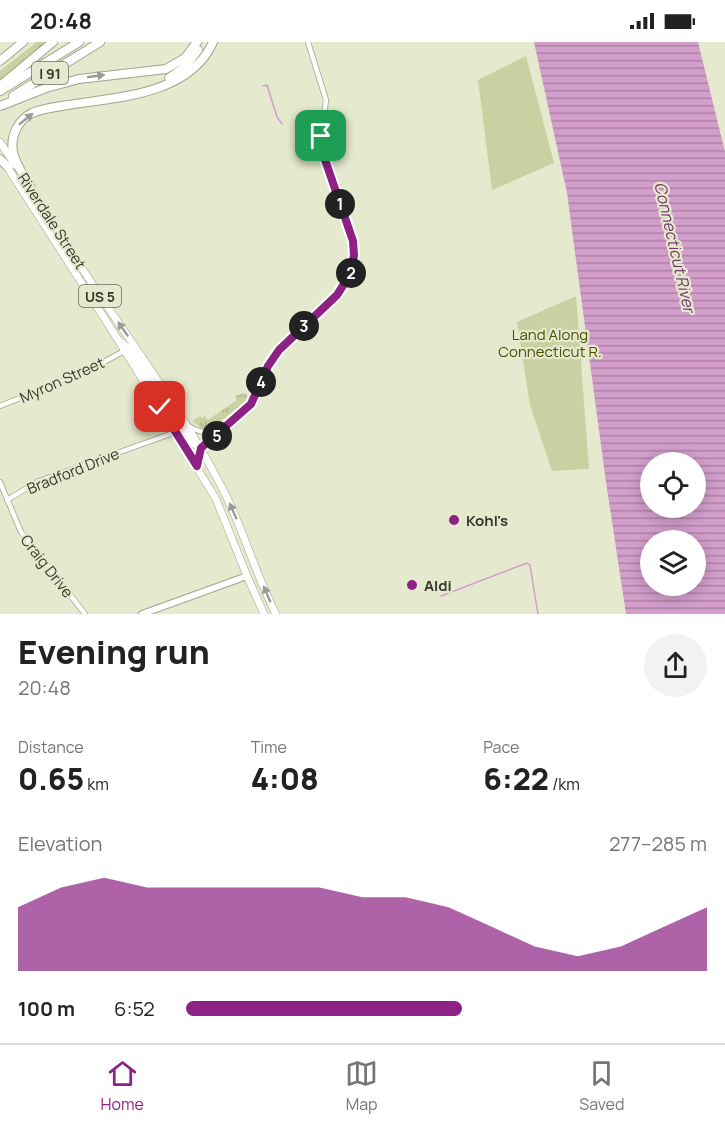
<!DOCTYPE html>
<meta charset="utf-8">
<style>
body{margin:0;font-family:Manrope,sans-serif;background:#f2f2f2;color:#222;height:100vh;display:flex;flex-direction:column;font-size:22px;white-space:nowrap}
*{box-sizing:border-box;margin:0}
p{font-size:20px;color:#767676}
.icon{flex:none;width:33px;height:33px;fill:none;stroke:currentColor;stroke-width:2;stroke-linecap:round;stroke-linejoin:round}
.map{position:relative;height:572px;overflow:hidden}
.side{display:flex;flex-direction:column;background:#fff;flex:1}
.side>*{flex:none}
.controls{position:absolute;left:640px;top:410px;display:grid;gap:12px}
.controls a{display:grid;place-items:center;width:66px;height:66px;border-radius:50%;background:#fff;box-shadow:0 3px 15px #0003;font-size:30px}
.pin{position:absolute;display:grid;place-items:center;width:51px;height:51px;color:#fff;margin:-26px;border-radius:12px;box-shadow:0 3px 9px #0006}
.km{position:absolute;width:30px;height:30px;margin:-15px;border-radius:50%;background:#222;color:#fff;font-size:16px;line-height:30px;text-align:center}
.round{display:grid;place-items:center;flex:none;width:63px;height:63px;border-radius:32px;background:#f2f2f2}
.overview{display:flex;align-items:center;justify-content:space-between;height:102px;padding:0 18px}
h1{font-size:33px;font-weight:800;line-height:45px}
.metrics{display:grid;grid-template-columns:repeat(3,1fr);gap:9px;height:102px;padding:6px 18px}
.metrics div{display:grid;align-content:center}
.metrics b{font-size:30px;font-weight:800}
.metrics small{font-size:16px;font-weight:400}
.metrics p{font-size:16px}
.chart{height:168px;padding:12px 18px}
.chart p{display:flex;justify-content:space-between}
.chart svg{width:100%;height:108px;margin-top:6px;fill:#8d2184;opacity:.7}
ul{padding:0 18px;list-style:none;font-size:20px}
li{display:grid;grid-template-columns:96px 72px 1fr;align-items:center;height:45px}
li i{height:15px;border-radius:8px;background:#8d2184}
.status{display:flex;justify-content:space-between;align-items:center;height:42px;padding:0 30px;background:#fff;direction:ltr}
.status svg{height:16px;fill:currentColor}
.tabs{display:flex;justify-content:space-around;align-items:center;height:84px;border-top:2px solid #e0e0e0;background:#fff;font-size:16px;color:#767676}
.tabs a{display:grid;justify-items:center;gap:3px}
.tabs .on{color:#8d2184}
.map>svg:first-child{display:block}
.grass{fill:url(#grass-tufts)}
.forest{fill:url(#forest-firs)}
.green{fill:#c9d0a2}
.water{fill:url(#water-rules);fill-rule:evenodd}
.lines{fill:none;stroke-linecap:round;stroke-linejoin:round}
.stream{stroke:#d39ecb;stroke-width:1.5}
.minor-casing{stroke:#a0a58a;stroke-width:6}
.secondary-casing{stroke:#a0a58a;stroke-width:8}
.primary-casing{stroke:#a0a58a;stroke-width:8}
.motorway-casing{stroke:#a0a58a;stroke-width:10}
.minor{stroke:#fff;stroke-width:4.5}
.secondary{stroke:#fff;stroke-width:6}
.primary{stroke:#fff;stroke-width:7}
.motorway{stroke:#fff;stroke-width:8}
.oneway{fill:#9a9b96}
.route-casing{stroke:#fff;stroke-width:12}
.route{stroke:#8d2184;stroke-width:8}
.poi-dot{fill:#8d2184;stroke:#e5e9cd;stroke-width:2}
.labels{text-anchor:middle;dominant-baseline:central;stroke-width:4.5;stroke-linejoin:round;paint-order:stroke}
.shield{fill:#e5e9cd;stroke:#6a6c5c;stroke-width:1.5}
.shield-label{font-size:14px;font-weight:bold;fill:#36372c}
.street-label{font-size:15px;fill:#36372c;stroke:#e5e9cd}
.park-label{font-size:15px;fill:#494f00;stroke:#e5e9cd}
.poi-label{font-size:15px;font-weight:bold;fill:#36372c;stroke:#e5e9cd;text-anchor:start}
.water-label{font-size:16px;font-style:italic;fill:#75356e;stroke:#e5e9cd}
</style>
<div class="status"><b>20:48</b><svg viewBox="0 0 49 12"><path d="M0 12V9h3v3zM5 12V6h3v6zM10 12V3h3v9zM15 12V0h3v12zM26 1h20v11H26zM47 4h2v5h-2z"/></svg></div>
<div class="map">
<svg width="725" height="572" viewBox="0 0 725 572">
<defs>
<pattern id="grass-tufts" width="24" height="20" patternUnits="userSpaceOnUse" patternTransform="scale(1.5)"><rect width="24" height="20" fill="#c9d0a2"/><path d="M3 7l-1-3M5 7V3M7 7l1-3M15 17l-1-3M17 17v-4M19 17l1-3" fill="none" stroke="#adb38c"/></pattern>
<pattern id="forest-firs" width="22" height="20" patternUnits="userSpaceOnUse" patternTransform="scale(1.5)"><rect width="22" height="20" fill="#c9d0a2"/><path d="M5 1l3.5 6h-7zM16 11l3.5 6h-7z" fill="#adb38c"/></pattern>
<pattern id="water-rules" width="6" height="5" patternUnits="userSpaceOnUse" patternTransform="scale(1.5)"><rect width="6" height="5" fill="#d39ecb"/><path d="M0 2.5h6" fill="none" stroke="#ac82a5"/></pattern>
</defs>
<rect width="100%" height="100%" fill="#e5e9cd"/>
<path class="grass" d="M244,351L248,354L246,360L213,385L204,388L192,379L200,374L202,376L205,374L208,378L237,358L235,354Z"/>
<path class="forest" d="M37,0H48L0,40V29Z"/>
<g class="green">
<path d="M526,14L554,121L492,148L478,38Z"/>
<path d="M576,254L589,427L552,429L530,363L517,280Z"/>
</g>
<path class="water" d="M534,0H698L725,110V572H626L606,440L567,151ZM651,420H696V465H651ZM651,498H696V543H651Z"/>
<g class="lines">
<g class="stream">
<path d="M263,44L267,43L277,75L282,82"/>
<path d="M441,554L527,521L530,523L538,572"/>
</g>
<defs>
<g id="minor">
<path d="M0,364L84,331L124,309"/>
<path d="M189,384C201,392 209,391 223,387"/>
<path d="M201,406C210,400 217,392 225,385C236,376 248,369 255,356C263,341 266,325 277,311C304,275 363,252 353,199L322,109L321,99L326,58L308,0"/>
<path d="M0,440L21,490L85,572"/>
<path d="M7,458L39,439L176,390"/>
</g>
<path id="secondary" d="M142,572L247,534"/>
<g id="primary">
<path d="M0,100L15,123"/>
<path d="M6,123L117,296L216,457L247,534L264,572"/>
<path d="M28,142C54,181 78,222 105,261C145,320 187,378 220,442C243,484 254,530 276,572"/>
<path d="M121,300L129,307L166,361L189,399L201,406"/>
</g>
<g id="motorway">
<path d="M0,19L23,0"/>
<path d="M169,36L185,25L198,8"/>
<path d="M0,44L53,0"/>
<path d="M0,49L79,0"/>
<path d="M13,54L100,0"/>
<path d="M0,64L46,46L79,37L166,27L185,16L197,0"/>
<path d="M0,117L8,125"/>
<path d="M31,146C25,135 15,122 13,110C10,94 18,78 32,71C43,66 56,65 68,63C117,55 190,53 213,0"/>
</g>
</defs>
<use href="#minor" class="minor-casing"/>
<use href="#secondary" class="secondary-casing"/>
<use href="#primary" class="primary-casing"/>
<use href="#motorway" class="motorway-casing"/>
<use href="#minor" class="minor"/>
<use href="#secondary" class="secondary"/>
<use href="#primary" class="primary"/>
<use href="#motorway" class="motorway"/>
</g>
<defs><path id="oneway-solid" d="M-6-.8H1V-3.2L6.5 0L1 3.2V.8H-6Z" transform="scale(1.5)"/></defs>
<g class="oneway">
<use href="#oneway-solid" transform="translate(96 34) rotate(-8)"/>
<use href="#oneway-solid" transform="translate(26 77) rotate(-39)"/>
<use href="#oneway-solid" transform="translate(123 287) rotate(-125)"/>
<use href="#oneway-solid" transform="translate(233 469) rotate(-114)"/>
<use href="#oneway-solid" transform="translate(267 552) rotate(-113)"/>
</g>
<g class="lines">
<defs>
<path id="route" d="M160,365L197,424L201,406L251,362L268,324L279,308L337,253L351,231L354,213L353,199L323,112L321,94"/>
</defs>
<use href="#route" class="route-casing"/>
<use href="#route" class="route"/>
</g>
<g class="poi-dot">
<circle cx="454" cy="478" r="6"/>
<circle cx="412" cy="543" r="6"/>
</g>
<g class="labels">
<g class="shield">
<rect x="32" y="20" width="36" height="22" rx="4.5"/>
<rect x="79" y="243" width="42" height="22" rx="4.5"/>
</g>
<g class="shield-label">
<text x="50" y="31">I 91</text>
<text x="100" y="254">US 5</text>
</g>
<g class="street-label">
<text transform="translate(52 179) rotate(57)">Riverdale Street</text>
<text transform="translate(62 338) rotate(-24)">Myron Street</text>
<text transform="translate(73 429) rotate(-22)">Bradford Drive</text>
<text transform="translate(47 524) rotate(52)">Craig Drive</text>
</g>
<g class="park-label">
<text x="550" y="292">Land Along<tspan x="550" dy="17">Connecticut R.</tspan></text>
</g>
<g class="poi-label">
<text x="466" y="478">Kohl's</text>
<text x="424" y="543">Aldi</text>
</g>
<g class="water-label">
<text transform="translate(675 205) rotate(77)">Connecticut River</text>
</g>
</g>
</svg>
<div class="controls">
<a><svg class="icon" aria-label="locate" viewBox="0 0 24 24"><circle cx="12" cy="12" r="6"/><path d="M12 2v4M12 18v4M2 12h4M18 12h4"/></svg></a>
<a><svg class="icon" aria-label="layers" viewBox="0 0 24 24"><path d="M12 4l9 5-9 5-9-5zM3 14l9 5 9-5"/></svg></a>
</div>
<div class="pin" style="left:321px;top:94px;background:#1e9e55"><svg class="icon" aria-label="arrive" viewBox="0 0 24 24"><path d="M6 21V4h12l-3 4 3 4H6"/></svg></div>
<div class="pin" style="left:160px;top:365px;background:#d93025"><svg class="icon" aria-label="check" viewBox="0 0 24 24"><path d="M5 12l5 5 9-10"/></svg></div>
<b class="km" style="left:340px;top:162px">1</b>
<b class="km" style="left:351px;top:231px">2</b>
<b class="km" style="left:304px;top:284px">3</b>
<b class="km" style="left:261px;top:340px">4</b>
<b class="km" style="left:217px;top:394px">5</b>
</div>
<section class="side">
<div class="overview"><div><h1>Evening run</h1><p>20:48</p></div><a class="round"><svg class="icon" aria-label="share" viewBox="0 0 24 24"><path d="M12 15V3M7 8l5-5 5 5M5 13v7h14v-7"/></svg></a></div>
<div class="metrics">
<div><p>Distance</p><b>0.65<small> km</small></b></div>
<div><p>Time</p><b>4:08</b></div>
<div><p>Pace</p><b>6:22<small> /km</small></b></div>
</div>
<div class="chart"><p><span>Elevation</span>277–285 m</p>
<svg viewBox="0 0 160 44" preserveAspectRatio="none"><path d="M0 44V18L10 10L20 6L30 10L40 10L50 10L60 10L70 10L80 14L90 14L100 18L110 26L120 34L130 38L140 34L150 26L160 18V44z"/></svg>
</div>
<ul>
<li><b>100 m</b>6:52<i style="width:53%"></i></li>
</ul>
</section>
<nav class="tabs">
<a class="on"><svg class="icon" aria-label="home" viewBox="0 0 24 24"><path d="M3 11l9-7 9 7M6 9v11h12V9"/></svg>Home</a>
<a><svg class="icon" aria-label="map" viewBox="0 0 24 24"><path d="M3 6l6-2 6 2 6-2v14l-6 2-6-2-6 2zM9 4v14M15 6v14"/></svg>Map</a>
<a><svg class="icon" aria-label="saved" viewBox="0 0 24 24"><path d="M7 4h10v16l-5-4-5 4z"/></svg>Saved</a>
</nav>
